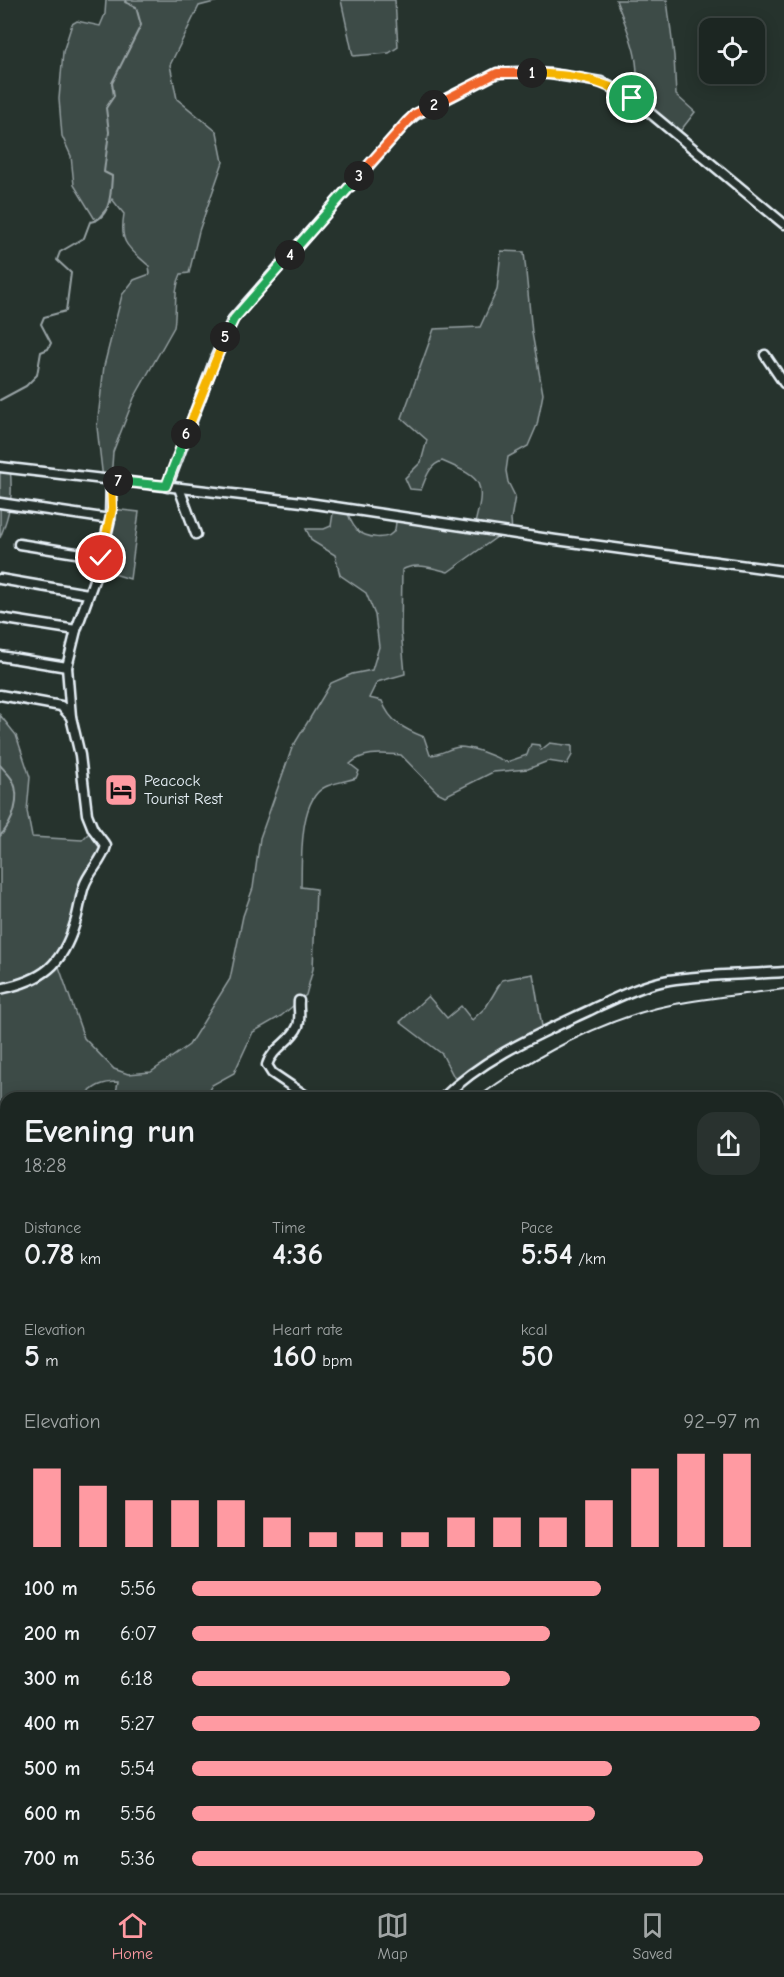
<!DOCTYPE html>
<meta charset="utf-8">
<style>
body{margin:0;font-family:"Comic Neue",sans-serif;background:#29322f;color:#f1f3f6;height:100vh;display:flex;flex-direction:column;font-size:22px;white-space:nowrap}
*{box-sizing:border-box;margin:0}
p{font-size:20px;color:#a0a5a5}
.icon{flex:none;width:33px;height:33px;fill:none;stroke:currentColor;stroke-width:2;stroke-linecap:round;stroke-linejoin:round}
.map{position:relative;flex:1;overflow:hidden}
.panel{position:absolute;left:0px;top:1092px;width:784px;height:801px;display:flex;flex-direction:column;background:#1c2622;border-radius:18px 18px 0 0;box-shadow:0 3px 15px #0003,0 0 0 2px #3a4340}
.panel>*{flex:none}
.fabs{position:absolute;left:699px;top:18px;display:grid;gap:12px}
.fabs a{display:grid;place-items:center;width:66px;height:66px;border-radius:12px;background:#1c2622;box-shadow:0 3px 15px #0003,0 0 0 2px #3a4340;font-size:30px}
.pin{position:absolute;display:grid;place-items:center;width:51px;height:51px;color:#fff;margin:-26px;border:3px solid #fff;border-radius:50%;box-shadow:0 2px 6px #0007}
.km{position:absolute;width:30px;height:30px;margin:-15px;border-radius:50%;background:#222;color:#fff;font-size:16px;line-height:30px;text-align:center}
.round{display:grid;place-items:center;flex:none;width:63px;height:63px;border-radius:18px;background:#29322f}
.overview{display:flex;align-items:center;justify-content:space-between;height:102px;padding:0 24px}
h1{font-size:33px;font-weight:600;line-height:45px}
.figures{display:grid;grid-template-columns:repeat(3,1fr);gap:9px;height:102px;padding:6px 24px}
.figures div{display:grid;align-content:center}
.figures b{font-size:30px;font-weight:600}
.figures small{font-size:16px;font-weight:400}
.figures p{font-size:16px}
.chart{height:168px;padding:12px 24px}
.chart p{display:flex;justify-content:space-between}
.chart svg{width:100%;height:108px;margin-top:6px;stroke:#ff9aa2;stroke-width:6}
ul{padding:0 24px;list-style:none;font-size:20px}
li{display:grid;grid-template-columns:96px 72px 1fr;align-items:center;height:45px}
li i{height:15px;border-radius:8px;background:#ff9aa2}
.tabs{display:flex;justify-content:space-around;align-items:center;height:84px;border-top:2px solid #3a4340;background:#1c2622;font-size:16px;color:#a0a5a5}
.tabs a{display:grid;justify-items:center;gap:3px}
.tabs .active{color:#ff9aa2}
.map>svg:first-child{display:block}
.green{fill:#3e4b47;stroke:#939ea0;stroke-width:1.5}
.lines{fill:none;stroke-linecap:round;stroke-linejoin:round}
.stream{stroke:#98a3a5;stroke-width:2}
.minor-casing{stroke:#e8f1f8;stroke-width:13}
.minor{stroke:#26332d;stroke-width:8}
.rail{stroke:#e8f1f8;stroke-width:2}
.split-1-casing{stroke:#fff;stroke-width:12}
.split-2-casing{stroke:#fff;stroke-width:12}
.split-3-casing{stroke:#fff;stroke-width:12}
.split-4-casing{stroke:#fff;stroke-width:12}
.split-5-casing{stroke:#fff;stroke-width:12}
.split-6-casing{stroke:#fff;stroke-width:12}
.split-7-casing{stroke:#fff;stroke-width:12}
.split-8-casing{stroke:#fff;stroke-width:12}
.split-1{stroke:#f5b400;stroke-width:8}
.split-2{stroke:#f0652b;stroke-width:8}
.split-3{stroke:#f0652b;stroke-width:8}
.split-4{stroke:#22a559;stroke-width:8}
.split-5{stroke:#22a559;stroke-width:8}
.split-6{stroke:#f5b400;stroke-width:8}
.split-7{stroke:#22a559;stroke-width:8}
.split-8{stroke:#f5b400;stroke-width:8}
.labels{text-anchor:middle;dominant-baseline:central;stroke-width:4.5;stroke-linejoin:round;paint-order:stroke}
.poi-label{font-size:16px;fill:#e8f1f8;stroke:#26332d;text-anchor:start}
</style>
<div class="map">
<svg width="784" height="1893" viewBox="0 0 784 1893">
<rect width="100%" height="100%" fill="#26332d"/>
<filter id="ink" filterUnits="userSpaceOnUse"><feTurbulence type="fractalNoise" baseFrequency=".0167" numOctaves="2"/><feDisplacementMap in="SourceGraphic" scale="12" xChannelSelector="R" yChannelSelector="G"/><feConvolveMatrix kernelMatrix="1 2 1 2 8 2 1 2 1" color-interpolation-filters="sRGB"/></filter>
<g filter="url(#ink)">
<g class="green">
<path d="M106,0H222L199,6L170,65L177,99L217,132L223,162L199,231L189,273L181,274C173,290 177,309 174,327L134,398L113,452L111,480L103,479L97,427L104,366L122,295L134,280L150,274L149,266C128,247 119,244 124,214L112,199L107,208L96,221L74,185L71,156L62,136L59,99L63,52L72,24L77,21L100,26L105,14Z"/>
<path d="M341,0H395L398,47L389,53L353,56Z"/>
<path d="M616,0H667L674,56L676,95L695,112L678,134L632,98C646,67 627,30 616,0Z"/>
<path d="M501,251L524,252L532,333L543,394L537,425L528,446L508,457L506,471L508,482L515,496L511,519L512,533L504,532L448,572C433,568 416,562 402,570L401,631L405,674L377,682L369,698L382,701C390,722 404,729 424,737L430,755C441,755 449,748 459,747C475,747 492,756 507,762L527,755L531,744L539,745L541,750L550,743L572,746V755L567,764L548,761L528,769L493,772L445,796L437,792L401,755C383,754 364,751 350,764L359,771L356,778C347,781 332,783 325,787C298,800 302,862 301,887L316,889L313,969L306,995L281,1016L253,1032L234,1073L212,1085L204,1098H115L118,1082C102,1082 94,1086 83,1098H6V1220L0,1223V715L16,735L30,777L27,811L32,837L82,840L93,829L104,841L75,924L57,961L84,1038L114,1069L128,1074L151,1072L189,1045L230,979L243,916L253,888L260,838L292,748L331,683L352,674L372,670L379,647L375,615L366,593L340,575L335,555L312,541L306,529H324L331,526L334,507L347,508C348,517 351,523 357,530C364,538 390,542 395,529C396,525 396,519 397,515L474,527C486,482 484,479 442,461C429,465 426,478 421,490L410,489L405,478L421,462L427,440L402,418L434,329L480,327L497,290Z"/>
<path d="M0,467H10C13,497 11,510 0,538Z"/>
<path d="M112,509L139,512L130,579L98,569Z"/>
<path d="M533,974L543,1032L457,1083L442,1054L400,1022L428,996L447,1018L461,1006L472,1020L486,1007L502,980Z"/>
</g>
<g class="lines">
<g class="stream">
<path d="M0,400L26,386L37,375L41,352L48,349L51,343L41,324L44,317L66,311L71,273L57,260L60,252L84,238L90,222C111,219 111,192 112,176L104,172L109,132L106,108L114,96L112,83L141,25L136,7L125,2L126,0"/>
<path d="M0,765C4,770 10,775 13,781C21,798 13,823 0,836"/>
</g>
<defs>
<g id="minor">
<path d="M765,355L784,383"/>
<path d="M0,467L302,502L556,540L784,571"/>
<path d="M167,487L215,359L233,319L407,122L415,115L497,73L517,72L551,74L601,82L632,98L784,224"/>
<path d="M179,488L196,534"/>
<path d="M0,503L110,519"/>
<path d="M19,544L101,557"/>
<path d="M0,579L88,594"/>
<path d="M0,618L76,630"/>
<path d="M0,656L67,667"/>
<path d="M0,695L61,706L71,717"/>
<path d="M0,989C43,980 62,966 75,923C79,911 80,898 84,886C89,871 102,862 106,846L93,829L87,814L80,755L71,717L67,667L76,630L98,569L110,519L111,480"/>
<path d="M299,1001C298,1009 301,1017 298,1026C292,1041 272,1048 267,1065L272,1073L309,1098"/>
<path d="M443,1098C483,1058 537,1035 588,1011C614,999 641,985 669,980C707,974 746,975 784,972"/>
<path d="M778,1189L784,1191"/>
<path d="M0,1573L6,1552"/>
<path d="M0,1718L6,1720"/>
<path d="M778,1733L784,1734"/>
<path d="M271,1893L272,1887"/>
</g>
</defs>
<use href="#minor" class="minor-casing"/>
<use href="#minor" class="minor"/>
<g class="rail">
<path d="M477,1098C534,1056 604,1018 675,1004C711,997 748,994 784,989"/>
<path d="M0,1418L6,1416"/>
</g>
</g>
</g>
<g class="lines" filter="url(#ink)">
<defs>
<path id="split-1" d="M532,73C570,75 599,78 632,98"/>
<path id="split-2" d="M434,105L497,73H532"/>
<path id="split-3" d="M359,176L407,122L415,114L434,105"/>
<path id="split-4" d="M290,255L359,176"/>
<path id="split-5" d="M225,337L234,319L290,255"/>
<path id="split-6" d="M186,434L225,337"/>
<path id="split-7" d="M118,481L166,486L186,434"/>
<path id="split-8" d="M101,558L112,509L111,480L118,481"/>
</defs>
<use href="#split-1" class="split-1-casing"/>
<use href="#split-2" class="split-2-casing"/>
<use href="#split-3" class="split-3-casing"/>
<use href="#split-4" class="split-4-casing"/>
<use href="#split-5" class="split-5-casing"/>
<use href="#split-6" class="split-6-casing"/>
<use href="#split-7" class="split-7-casing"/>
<use href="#split-8" class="split-8-casing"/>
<use href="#split-1" class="split-1"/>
<use href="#split-2" class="split-2"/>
<use href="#split-3" class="split-3"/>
<use href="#split-4" class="split-4"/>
<use href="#split-5" class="split-5"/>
<use href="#split-6" class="split-6"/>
<use href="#split-7" class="split-7"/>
<use href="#split-8" class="split-8"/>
</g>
<defs>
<symbol id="hotel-square" viewBox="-11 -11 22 22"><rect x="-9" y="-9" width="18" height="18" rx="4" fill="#ff9aa2" stroke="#26332d"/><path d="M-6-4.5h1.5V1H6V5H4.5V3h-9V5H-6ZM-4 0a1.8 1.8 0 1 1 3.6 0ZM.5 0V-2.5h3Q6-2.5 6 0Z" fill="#111"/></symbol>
</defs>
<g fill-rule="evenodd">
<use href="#hotel-square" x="102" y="771" width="38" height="38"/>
</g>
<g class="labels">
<g class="poi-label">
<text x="144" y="781">Peacock<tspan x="144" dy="18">Tourist Rest</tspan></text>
</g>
</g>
</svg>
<div class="fabs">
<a><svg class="icon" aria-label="locate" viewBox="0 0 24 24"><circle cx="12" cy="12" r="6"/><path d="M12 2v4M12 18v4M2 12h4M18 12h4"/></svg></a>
</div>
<div class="pin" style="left:632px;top:98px;background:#1e9e55"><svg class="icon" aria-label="arrive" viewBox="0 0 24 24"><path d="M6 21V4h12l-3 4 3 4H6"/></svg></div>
<div class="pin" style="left:101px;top:558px;background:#d93025"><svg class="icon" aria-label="check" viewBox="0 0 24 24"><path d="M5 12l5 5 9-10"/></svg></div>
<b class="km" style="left:532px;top:73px">1</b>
<b class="km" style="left:434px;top:105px">2</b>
<b class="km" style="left:359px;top:176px">3</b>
<b class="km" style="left:290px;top:255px">4</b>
<b class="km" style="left:225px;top:337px">5</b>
<b class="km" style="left:186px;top:434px">6</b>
<b class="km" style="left:118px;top:481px">7</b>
<section class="panel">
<div class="overview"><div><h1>Evening run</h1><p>18:28</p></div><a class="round"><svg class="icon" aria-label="share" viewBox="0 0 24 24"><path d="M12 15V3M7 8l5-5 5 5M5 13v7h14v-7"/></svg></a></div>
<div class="figures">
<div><p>Distance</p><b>0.78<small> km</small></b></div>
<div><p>Time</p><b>4:36</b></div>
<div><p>Pace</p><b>5:54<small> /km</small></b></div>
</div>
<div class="figures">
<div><p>Elevation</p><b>5<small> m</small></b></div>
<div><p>Heart rate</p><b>160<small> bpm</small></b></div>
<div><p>kcal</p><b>50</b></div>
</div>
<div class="chart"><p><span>Elevation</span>92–97 m</p>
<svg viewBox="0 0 160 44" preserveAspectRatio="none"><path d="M5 44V12M15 44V19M25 44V25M35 44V25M45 44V25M55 44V32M65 44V38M75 44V38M85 44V38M95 44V32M105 44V32M115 44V32M125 44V25M135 44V12M145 44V6M155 44V6"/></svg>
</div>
<ul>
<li><b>100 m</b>5:56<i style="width:72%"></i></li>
<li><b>200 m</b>6:07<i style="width:63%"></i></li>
<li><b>300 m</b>6:18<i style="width:56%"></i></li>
<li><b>400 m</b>5:27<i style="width:100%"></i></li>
<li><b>500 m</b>5:54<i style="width:74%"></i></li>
<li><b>600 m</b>5:56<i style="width:71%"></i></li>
<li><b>700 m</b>5:36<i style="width:90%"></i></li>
</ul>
</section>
</div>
<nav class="tabs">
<a class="active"><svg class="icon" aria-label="home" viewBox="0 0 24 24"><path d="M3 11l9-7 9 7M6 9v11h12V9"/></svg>Home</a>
<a><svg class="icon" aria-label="map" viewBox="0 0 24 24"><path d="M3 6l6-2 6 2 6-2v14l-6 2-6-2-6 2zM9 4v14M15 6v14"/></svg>Map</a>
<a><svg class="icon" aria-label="saved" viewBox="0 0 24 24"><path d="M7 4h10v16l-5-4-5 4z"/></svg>Saved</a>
</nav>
